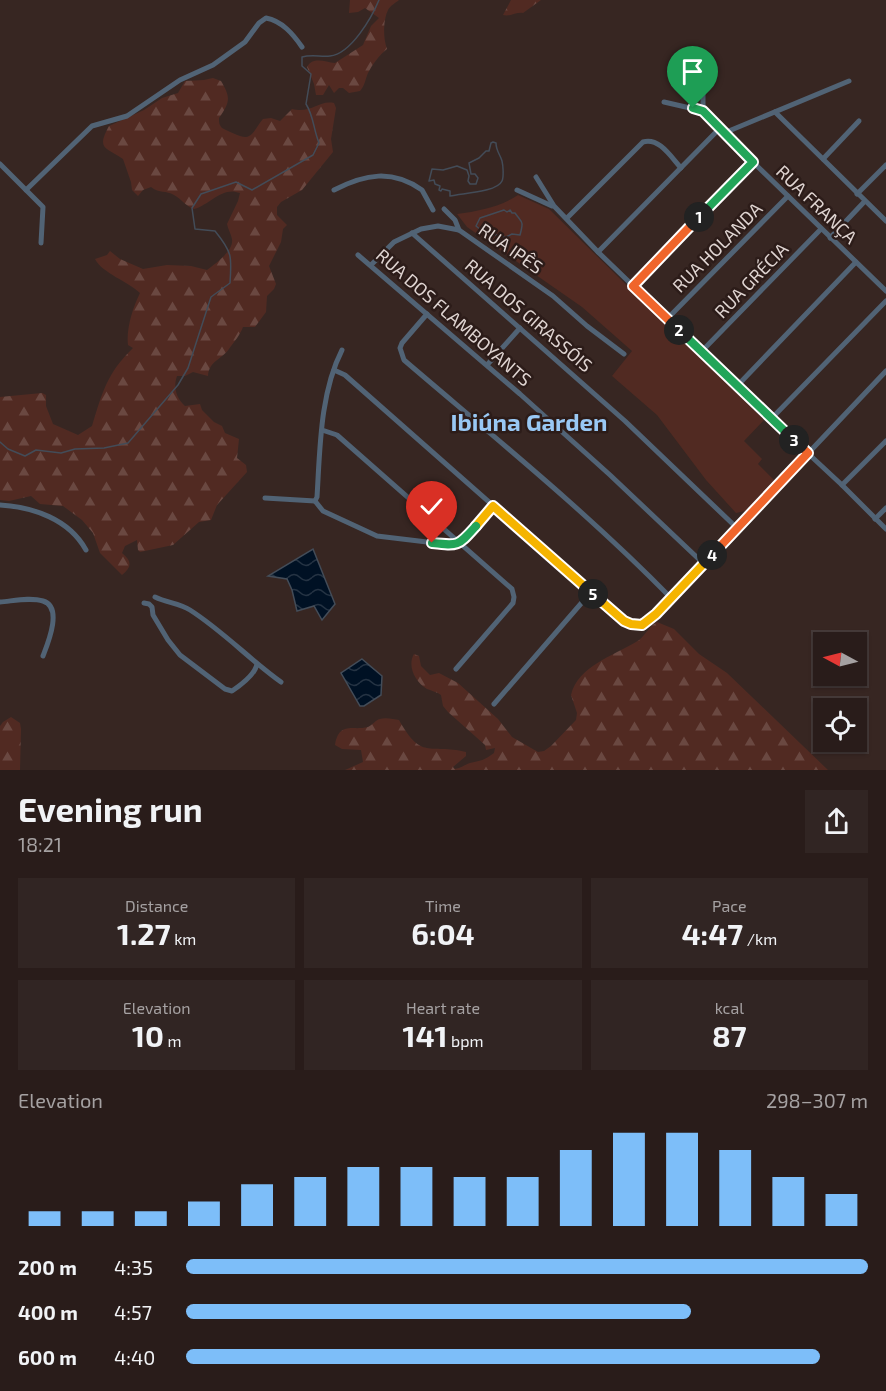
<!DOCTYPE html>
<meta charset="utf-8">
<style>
body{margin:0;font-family:"Exo 2",sans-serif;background:#312523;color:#f1f3f6;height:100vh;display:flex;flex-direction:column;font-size:22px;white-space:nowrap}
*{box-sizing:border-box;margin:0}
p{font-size:20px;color:#a5a1a2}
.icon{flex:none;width:33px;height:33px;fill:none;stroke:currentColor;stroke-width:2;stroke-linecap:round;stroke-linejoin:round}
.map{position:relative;height:770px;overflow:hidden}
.details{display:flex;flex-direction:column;background:#291c1a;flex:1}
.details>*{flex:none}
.needle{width:39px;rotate:277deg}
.buttons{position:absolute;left:813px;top:632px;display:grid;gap:12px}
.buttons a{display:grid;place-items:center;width:54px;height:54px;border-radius:0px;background:#291c1a;box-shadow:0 2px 4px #0004,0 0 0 2px #453a39;font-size:30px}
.pin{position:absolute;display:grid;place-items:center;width:51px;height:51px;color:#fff;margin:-62px -26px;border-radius:50% 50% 50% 0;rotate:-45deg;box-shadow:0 0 6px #0007}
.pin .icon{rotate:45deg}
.km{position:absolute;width:30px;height:30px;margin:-15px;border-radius:50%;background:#222;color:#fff;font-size:16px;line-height:30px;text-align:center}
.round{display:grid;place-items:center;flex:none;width:63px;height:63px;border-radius:0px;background:#312523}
.summary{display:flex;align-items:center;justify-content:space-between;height:102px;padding:0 18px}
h1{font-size:33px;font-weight:700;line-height:45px}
.metrics{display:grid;grid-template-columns:repeat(3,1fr);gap:9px;height:102px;padding:6px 18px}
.metrics div{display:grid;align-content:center;border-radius:0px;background:#312523;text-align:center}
.metrics b{font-size:30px;font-weight:700}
.metrics small{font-size:16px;font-weight:400}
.metrics p{font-size:16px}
.chart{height:168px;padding:12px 18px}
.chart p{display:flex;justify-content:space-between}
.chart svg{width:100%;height:108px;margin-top:6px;stroke:#7dbef9;stroke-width:6}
ul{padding:0 18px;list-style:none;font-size:20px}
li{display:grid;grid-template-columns:96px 72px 1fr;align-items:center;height:45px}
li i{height:15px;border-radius:8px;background:#7dbef9}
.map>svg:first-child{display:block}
.forest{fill:url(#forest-firs)}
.green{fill:#512a22}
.water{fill:url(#water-waves);stroke:#434c58;stroke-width:1.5}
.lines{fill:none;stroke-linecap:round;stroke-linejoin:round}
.stream{stroke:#434c58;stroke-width:1.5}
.street{stroke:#516375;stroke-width:5}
.split-1-casing{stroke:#fff;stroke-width:12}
.split-2-casing{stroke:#fff;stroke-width:12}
.split-3-casing{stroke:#fff;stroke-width:12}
.split-4-casing{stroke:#fff;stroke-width:12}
.split-5-casing{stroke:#fff;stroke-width:12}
.split-6-casing{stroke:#fff;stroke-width:12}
.split-7-casing{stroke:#fff;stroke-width:12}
.split-1{stroke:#22a559;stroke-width:8}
.split-2{stroke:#f0652b;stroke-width:8}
.split-3{stroke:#22a559;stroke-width:8}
.split-4{stroke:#f0652b;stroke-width:8}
.split-5{stroke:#f5b400;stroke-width:8}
.split-6{stroke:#f5b400;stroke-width:8}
.split-7{stroke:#22a559;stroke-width:8}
.labels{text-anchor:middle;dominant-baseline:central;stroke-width:5;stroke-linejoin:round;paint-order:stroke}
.street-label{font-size:18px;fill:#dfd4d1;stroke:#2c1c19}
.district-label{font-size:24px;font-weight:bold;fill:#99c8f4;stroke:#2c1c19}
</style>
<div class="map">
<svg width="886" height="770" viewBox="0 0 886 770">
<defs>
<pattern id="forest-firs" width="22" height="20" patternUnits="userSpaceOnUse" patternTransform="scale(1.5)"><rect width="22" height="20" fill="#512a22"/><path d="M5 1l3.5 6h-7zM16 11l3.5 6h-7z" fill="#6a4841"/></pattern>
<pattern id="water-waves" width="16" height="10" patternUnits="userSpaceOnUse" patternTransform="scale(1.5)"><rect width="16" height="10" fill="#001124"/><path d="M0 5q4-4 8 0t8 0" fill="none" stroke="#253343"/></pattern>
</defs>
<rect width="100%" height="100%" fill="#372622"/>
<g class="forest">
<path d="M350,0H399C395,3 390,6 388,10C383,20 383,38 387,49C380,54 372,65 368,73C365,80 365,85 360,91L349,93L343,88H339L334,93L329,85L323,95H316L314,84L307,67C313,56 325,62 335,63L363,45L371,26L379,18L365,8L358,12L349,13Z"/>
<path d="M511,0H541L523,13C516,12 510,17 503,15Z"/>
<path d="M213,78L221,81C231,98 230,102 219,118C219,123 219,124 222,128C226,130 242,138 246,137C254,136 257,125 263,119L271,118L280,121L292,109C312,114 318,100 334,103L336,108L331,139L333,152L302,190L281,202L277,207V215L287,225L283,229L281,242L269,266L276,284L274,289L267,296L266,312L255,327H243C240,335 234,342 229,349C221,360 209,361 208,376L193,372L185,376H177C173,387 176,398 185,406L200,404L202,410L214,422L222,426L225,433L239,439L237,458L246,465L247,472L217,505L211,520L199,522L173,545L140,552L138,550L137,540L125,546L122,553C132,561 132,567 122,575L100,553L93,533L82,520L63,506L40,504L31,496L9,501L0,500V397L42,393L46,395V406L53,424L78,435L92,426C102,393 107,373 133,348L128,345C126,329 133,307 140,293C129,282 102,273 95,259L107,255L110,251L120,259L143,269L167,265L191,266L207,270C216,263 234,251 232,239C231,234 228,229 227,224L238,201L240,193C222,186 211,204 194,209C185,206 182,199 174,195C166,190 160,194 151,187L143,190L138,196L132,190L131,182L123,159C106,147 96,150 109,126L144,110L162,98L178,93L185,81L204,80Z"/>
<path d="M657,622L674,629L699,654L727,673L828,770H345L363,762L361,750L342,749L335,745C339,721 353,731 368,727C373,725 375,720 380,719C385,717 394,719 399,720C422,761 428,743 466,752V756L453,767L455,769C461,768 464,765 470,763C480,761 485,760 494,753L495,748L486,750L485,745L448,712L443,706L441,695C437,692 432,691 427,689C415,682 407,666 414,654L419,656L421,666L430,675L439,673L458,683L498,719L512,737L538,752L544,751L551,746L576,720L577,713L571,695C578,666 613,656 636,642C645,637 648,627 657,622Z"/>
<path d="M11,717L20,723L21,729L20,770H0V726L3,722Z"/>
</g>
<path class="green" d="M518,195L549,209L764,420L744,441L762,459L758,464L775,481L745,511L736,513L706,480L657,415L612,376L632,351L582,307L467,227L457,214C479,211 500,207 518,195Z"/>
<g class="water">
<path d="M313,549L335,604L322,620L314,606L297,611L292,590L287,579L268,576Z"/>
<path d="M362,659L382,676L381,695L364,706H360L341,673Z"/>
</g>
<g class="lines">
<g class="stream">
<path d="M493,142L496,143C496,151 500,154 502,161C503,165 504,177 502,181C497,192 464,193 450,196V191L442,189L441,191L439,190L440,186L435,184L434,180L429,181L432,169L443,170L457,166L467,170L469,176L468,181L470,184H476L478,178L475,174H471L469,163L479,158L486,151H489L491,143Z"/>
<path d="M504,210L507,212L510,210L512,213H515C522,223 524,220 520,235L512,234L504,238L503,234L489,236L484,229L481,230L476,226L480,218Z"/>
<path d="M0,442L8,449L25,456L36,450L61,453L75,449L104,448L128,443L178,385L188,368L211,297L230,283C232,256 232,252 215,231L195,229L192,208L201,194L236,182L252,190L313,155L319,143C313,128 314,117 306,104L311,74L302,66V57C312,54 320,57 330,56C351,54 372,17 379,0"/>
</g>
<g class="street">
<path d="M664,102L703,111L753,162L886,291"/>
<path d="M703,111V87"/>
<path d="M775,112L886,221"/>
<path d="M724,133L849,81"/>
<path d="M823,159L859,121"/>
<path d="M0,164L43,207L41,243"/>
<path d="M536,177L554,206L598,252L771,419L842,485L886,529"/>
<path d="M26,190L92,126L127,116L180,80L213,65L245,42L259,23L266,18C282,21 293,34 302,47"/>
<path d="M334,190C365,174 392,169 422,190L433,210"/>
<path d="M517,190L552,206"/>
<path d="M857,194L886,165"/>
<path d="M444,209L455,220L459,230"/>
<path d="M567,218L643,142C659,137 671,157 681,168"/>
<path d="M412,233L625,421L738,529"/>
<path d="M830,238L865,201"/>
<path d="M598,252L720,128"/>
<path d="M358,255L520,394L610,475L704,564"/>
<path d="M371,265L394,242L421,229L438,226L459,230L553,296L587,326L624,354"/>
<path d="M633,286L753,162"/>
<path d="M427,314L402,343L400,348L404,360C494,437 588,513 671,598"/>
<path d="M668,318L788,196"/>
<path d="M702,351L821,229"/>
<path d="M487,365L520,328"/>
<path d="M334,370L345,375L624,621C638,628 646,624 656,614L886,371"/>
<path d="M738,385L856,262"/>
<path d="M771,419L886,301"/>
<path d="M322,430L337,435L512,589L514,597L513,603L456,669"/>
<path d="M842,485L886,441"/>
<path d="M265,498L315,501"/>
<path d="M315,501L323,511L377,536L452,545L461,543L493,506"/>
<path d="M315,501L317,497C320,449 320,393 342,350"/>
<path d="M0,505C33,507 69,519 86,550"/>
<path d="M875,519L886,508"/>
<path d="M432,543L440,524"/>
<path d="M155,597C167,603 179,603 190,610C223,631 250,660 281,682"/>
<path d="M0,602C13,601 30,597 43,601C63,607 48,643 43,656"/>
<path d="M144,603L149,604L152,607L153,615L168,640L180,655L225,689L232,691C241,685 255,675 257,664"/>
<path d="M494,704L591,592"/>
</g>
</g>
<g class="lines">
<defs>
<path id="split-1" d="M693,108L703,111L753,162L699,217"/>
<path id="split-2" d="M679,330L633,286L699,217"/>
<path id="split-3" d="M679,330L794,440"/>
<path id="split-4" d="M712,555L808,453L794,440"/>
<path id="split-5" d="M593,594L624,621L631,624L642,625L656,614L712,555"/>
<path id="split-6" d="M476,526L493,506L593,594"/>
<path id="split-7" d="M432,543C459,546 458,546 476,526"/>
</defs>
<use href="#split-1" class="split-1-casing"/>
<use href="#split-2" class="split-2-casing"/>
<use href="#split-3" class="split-3-casing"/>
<use href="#split-4" class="split-4-casing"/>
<use href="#split-5" class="split-5-casing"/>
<use href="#split-6" class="split-6-casing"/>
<use href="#split-7" class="split-7-casing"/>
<use href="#split-1" class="split-1"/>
<use href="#split-2" class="split-2"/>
<use href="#split-3" class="split-3"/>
<use href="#split-4" class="split-4"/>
<use href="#split-5" class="split-5"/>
<use href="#split-6" class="split-6"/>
<use href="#split-7" class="split-7"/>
</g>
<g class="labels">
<g class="street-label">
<text transform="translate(817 204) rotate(44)">RUA FRANÇA</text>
<text transform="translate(717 247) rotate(-45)">RUA HOLANDA</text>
<text transform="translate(511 248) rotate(35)">RUA IPÊS</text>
<text transform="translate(751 280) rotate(-46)">RUA GRÉCIA</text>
<text transform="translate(529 315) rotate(41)">RUA DOS GIRASSÓIS</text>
<text transform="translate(454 317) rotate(41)">RUA DOS FLAMBOYANTS</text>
</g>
<g class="district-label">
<text x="529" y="421">Ibiúna Garden</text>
</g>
</g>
</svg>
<div class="buttons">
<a><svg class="needle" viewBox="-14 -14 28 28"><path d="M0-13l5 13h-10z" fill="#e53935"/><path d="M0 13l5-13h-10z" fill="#a5a1a2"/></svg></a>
<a><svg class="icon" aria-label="locate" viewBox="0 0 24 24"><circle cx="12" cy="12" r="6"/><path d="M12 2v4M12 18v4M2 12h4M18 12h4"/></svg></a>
</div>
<div class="pin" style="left:693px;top:108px;background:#1e9e55"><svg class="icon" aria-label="arrive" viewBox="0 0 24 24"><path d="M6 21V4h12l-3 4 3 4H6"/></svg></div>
<div class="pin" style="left:432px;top:543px;background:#d93025"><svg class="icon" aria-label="check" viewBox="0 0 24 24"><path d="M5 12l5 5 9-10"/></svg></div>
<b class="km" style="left:699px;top:217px">1</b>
<b class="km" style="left:679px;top:330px">2</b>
<b class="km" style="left:794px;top:440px">3</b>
<b class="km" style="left:712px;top:555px">4</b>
<b class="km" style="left:593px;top:594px">5</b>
</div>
<section class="details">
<div class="summary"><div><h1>Evening run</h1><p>18:21</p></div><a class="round"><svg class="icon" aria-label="share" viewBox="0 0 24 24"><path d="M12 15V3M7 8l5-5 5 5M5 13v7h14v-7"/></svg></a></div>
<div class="metrics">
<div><p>Distance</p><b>1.27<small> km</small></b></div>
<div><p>Time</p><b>6:04</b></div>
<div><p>Pace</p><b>4:47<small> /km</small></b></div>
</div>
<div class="metrics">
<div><p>Elevation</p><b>10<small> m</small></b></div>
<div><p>Heart rate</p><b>141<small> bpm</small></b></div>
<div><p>kcal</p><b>87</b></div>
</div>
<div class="chart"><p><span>Elevation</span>298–307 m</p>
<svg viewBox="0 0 160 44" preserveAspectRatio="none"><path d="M5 44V38M15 44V38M25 44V38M35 44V34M45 44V27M55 44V24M65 44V20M75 44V20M85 44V24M95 44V24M105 44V13M115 44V6M125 44V6M135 44V13M145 44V24M155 44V31"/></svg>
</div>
<ul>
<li><b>200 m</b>4:35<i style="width:100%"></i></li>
<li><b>400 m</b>4:57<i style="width:74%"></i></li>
<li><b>600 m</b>4:40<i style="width:93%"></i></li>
</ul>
</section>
